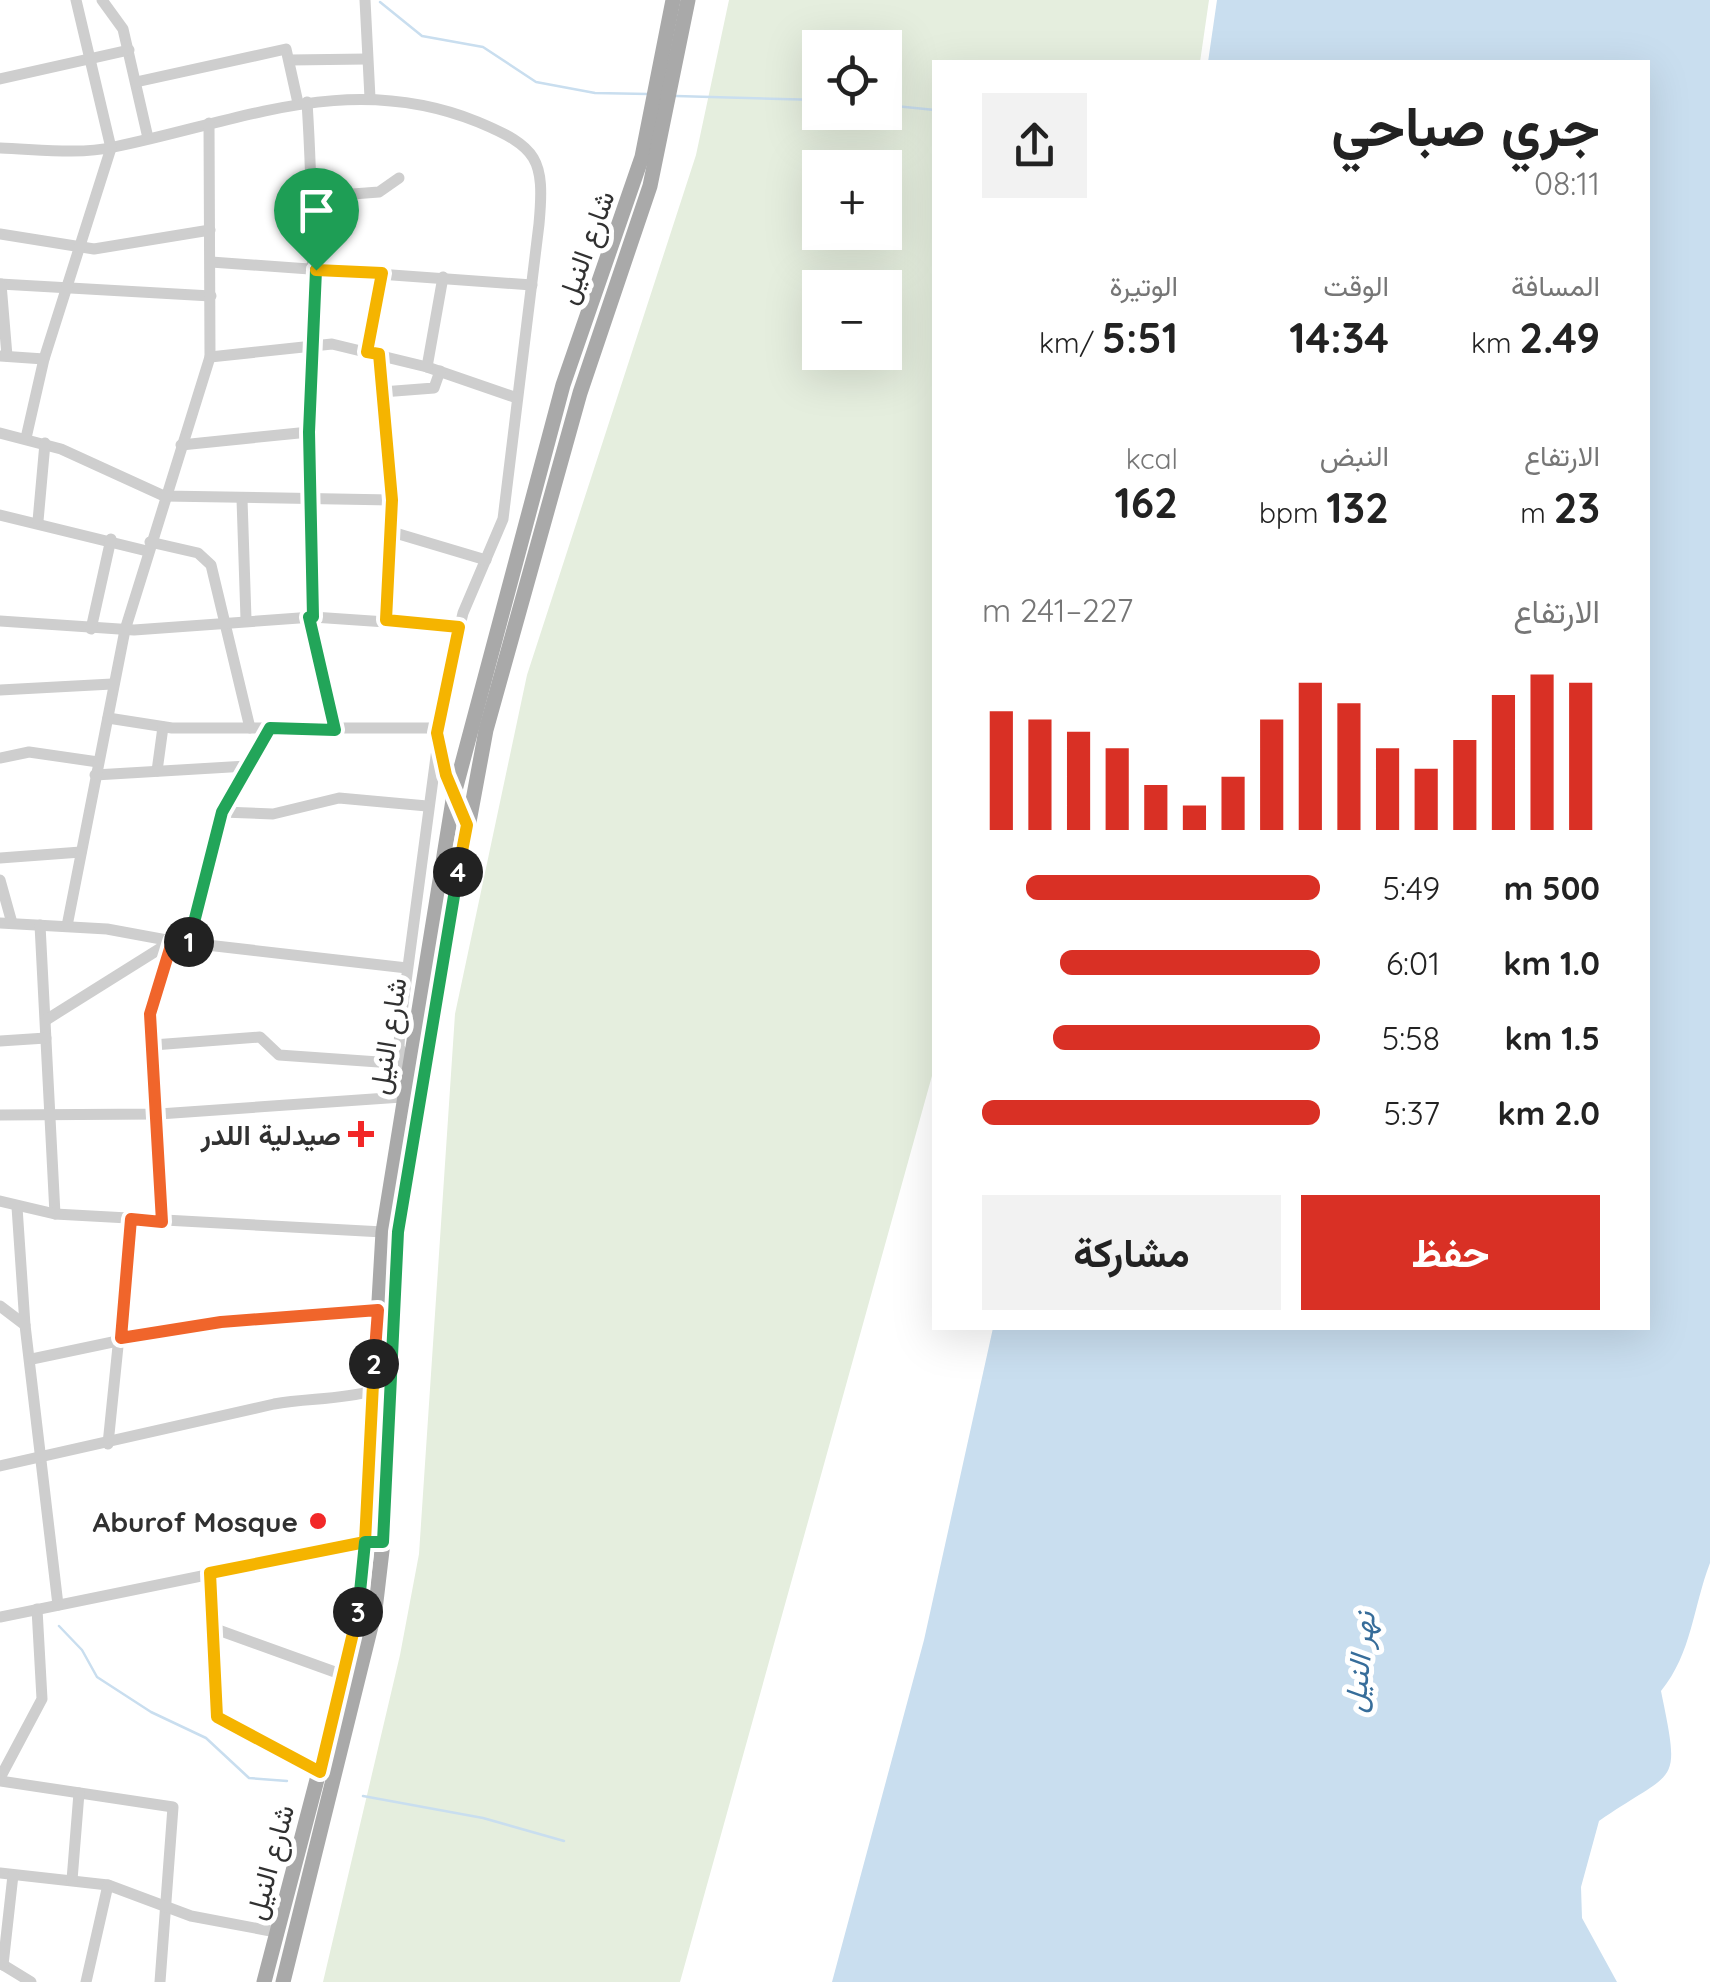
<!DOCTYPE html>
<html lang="ar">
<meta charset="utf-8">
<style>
body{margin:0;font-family:Quicksand,Vazirmatn,sans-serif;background:#f2f2f2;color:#222;direction:rtl;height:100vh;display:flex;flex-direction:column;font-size:38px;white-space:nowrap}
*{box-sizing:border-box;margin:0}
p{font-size:32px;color:#767676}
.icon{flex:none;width:55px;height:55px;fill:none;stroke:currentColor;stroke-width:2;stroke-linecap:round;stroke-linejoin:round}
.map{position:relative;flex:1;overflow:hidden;direction:ltr}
.details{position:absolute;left:932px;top:60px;width:718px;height:1270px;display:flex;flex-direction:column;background:#fff;border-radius:0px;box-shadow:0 10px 40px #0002;direction:rtl}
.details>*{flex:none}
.fabs{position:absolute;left:802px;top:30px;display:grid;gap:20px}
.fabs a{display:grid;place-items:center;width:100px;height:100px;border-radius:0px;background:#fff;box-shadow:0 10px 40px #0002;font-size:50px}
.pin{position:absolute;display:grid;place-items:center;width:85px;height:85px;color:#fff;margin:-102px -42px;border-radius:50% 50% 50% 0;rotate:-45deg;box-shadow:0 0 10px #0007}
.pin .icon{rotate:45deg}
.km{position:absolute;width:50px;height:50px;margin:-25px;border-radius:50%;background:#222;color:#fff;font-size:28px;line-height:50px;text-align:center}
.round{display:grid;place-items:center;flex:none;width:105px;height:105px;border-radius:0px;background:#f2f2f2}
.head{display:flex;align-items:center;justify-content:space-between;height:170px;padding:0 50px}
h1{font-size:55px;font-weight:700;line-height:75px}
.figures{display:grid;grid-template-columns:repeat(3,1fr);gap:15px;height:170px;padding:10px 50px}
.figures div{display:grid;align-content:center}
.figures b{font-size:42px;font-weight:700}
.figures small{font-size:28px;font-weight:400}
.figures p{font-size:28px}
.chart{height:280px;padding:20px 50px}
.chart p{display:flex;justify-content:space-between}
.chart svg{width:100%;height:180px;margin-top:10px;stroke:#d93025;stroke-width:6}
.cta{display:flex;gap:20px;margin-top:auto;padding:20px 50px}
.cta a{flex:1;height:115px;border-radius:0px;background:#d93025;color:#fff;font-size:40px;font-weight:700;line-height:115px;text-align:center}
.cta a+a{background:#f2f2f2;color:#222}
ul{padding:0 50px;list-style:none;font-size:32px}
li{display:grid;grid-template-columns:160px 120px 1fr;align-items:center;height:75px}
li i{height:25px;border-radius:12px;background:#d93025}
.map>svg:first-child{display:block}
.green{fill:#e5eede;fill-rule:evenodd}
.water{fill:#c9deef}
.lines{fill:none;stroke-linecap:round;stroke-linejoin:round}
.stream{stroke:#c9deef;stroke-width:2.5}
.minor{stroke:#cecece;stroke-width:11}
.major{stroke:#a9a9a9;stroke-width:15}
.split-1-casing{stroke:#fff;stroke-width:20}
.split-2-casing{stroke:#fff;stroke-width:20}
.split-3-casing{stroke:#fff;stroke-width:20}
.split-4-casing{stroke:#fff;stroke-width:20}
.split-5-casing{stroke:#fff;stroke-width:20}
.split-1{stroke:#22a559;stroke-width:12}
.split-2{stroke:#f0652b;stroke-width:12}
.split-3{stroke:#f5b400;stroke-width:12}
.split-4{stroke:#22a559;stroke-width:12}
.split-5{stroke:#f5b400;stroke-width:12}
.poi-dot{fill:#f22828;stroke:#fff;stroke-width:4}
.labels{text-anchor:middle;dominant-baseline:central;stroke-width:10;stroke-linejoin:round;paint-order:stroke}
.street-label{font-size:28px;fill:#313131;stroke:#fff}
.poi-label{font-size:28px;font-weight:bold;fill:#313131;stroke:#fff;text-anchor:end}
.water-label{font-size:30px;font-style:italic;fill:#376d9a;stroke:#fff}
</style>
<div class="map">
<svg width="1710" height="1982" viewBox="0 0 1710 1982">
<rect width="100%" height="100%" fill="#fff"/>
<path class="green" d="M729,0H1209L1200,62H935V1065L680,1982H323L400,1655L419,1554L455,1014L527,675L696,155ZM820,48H885V112H820ZM820,168H885V232H820ZM820,288H885V352H820Z"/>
<path class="water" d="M1217,0H1710V1563C1693,1607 1692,1653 1661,1691C1681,1789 1677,1767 1599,1821L1581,1887L1582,1918L1617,1982H832L924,1640L993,1328H1648V62H1208Z"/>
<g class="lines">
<g class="stream">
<path d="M380,2L422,36L483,47L536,82L595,93L648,94"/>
<path d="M676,96L820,100"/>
<path d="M885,105L935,110"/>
<path d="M59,1626L82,1650L97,1677L151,1712L206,1738L249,1778L287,1781"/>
<path d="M363,1796L483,1818L564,1841"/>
</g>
<g class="minor">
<path d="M102,0L123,29L148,138"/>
<path d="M365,0L370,98"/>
<path d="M290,60L367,59"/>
<path d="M0,79L129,50"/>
<path d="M136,82L286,49L298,103"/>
<path d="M307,102C318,273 309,445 313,617"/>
<path d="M0,148C36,149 78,155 114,147C241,121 349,70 478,122C538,147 545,159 539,224L503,519L463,613L445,689L400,1027L399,1047L407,1062"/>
<path d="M313,197L379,192L399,178"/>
<path d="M0,234L94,249L210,230"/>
<path d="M211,262L532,285"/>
<path d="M0,284L211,296"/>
<path d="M1,284L7,356"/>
<path d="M367,352L382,273"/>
<path d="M379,355L392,500"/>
<path d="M0,356L44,359"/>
<path d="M210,357L332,344L427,367L517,398"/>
<path d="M427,367L443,277"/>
<path d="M382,392L434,388L440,371"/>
<path d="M0,433L61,449L164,496L392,500V532L486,560"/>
<path d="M26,438L44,359L111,148L76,0"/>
<path d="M181,445L309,432"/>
<path d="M242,499L246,619"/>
<path d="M0,515L147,551"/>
<path d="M38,521L45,443"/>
<path d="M150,542L198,553L211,565L250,728"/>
<path d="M309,617L335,729"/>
<path d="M0,621L134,630L313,617L459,627"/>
<path d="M386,621L392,532"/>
<path d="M91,629L111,539"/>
<path d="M0,690L112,684"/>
<path d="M108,718L172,728H438"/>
<path d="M0,758L29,752L98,762"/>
<path d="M157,771L163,727"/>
<path d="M95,775L247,766"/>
<path d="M222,812L273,814L339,798L427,806"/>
<path d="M0,858L81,852"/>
<path d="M0,880L12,923"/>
<path d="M0,923L107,929L172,941L407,968"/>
<path d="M40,925L55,1214"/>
<path d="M67,926L125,630L210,357L209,123"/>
<path d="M189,942L222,812L270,728"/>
<path d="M46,1020L172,941"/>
<path d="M0,1041L46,1038"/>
<path d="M153,1045L260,1037L279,1055L407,1064"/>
<path d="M0,1115L159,1114L402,1097"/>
<path d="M0,1201L55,1214L383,1232"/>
<path d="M17,1207L25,1325"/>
<path d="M162,1222L150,1013L172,941"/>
<path d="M0,1306L25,1325L58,1605"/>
<path d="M32,1359L184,1327L377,1310"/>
<path d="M108,1444L131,1219"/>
<path d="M0,1466L274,1404C307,1398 339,1400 372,1391"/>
<path d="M210,1573L217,1717L320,1772"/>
<path d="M0,1617L368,1542"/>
<path d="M210,1627L346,1676"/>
<path d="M0,1778L42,1699L37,1609"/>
<path d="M0,1781L173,1807L160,1982"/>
<path d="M0,1873L108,1885L191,1916L276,1932"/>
<path d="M72,1880L79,1793"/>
<path d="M0,1963L31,1982"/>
<path d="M3,1965L13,1875"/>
<path d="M86,1982L108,1885"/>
</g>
<g class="major">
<path d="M437,733L454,794"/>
<path d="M264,1982L353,1642L365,1541L383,1232L454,794L563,385L642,157L673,0"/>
<path d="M283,1982L375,1610L383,1542L392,1304L406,1163L486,730L580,393L650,186L688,0"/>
</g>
</g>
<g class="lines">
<defs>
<path id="split-1" d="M189,942L222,812L270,728L335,730L309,617H313L309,432L316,270"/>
<path id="split-2" d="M189,942H172L150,1014L162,1222L131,1219L121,1338L221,1322L378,1310L374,1364"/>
<path id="split-3" d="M358,1612L320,1772L217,1717L210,1573L365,1542L374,1364"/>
<path id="split-4" d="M358,1612L365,1542H383L398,1232L458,872"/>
<path id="split-5" d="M316,270L382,273L367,352L379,354L392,500L386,620L459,627L437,733L446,775L467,825L458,872"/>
</defs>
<use href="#split-1" class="split-1-casing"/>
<use href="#split-2" class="split-2-casing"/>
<use href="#split-3" class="split-3-casing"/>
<use href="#split-4" class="split-4-casing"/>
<use href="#split-5" class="split-5-casing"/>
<use href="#split-1" class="split-1"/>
<use href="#split-2" class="split-2"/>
<use href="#split-3" class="split-3"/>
<use href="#split-4" class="split-4"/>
<use href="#split-5" class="split-5"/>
</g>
<g class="poi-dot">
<path d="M356 1119h10v10h10v10h-10v10h-10v-10h-10v-10h10z"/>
<circle cx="318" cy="1521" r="10"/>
</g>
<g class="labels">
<g class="street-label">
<text transform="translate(585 247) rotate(-70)">شارع النيل</text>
<text transform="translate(387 1036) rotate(-81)">شارع النيل</text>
<text transform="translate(269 1862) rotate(-75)">شارع النيل</text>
</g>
<g class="poi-label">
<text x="341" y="1134">صيدلية اللدر</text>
<text x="298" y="1521">Aburof Mosque</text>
</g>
<g class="water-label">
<text transform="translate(1359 1662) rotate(-84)">نهر النيل</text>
</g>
</g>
</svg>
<div class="fabs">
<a><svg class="icon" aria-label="locate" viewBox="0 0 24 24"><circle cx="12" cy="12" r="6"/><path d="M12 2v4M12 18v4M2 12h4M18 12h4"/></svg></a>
<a>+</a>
<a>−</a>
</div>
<div class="pin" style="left:316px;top:270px;background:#1e9e55"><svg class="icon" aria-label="arrive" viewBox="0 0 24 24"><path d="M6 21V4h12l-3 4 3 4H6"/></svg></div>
<b class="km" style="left:189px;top:942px">1</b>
<b class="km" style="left:374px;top:1364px">2</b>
<b class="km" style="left:358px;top:1612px">3</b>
<b class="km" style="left:458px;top:872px">4</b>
<section class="details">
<div class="head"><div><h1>جري صباحي</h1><p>08:11</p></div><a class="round"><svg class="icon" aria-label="share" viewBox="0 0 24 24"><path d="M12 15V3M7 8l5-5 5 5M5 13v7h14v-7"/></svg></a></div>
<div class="figures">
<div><p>المسافة</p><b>2.49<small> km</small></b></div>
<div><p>الوقت</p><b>14:34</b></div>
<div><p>الوتيرة</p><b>5:51<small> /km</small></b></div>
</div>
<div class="figures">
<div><p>الارتفاع</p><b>23<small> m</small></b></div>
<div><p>النبض</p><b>132<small> bpm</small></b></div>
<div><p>kcal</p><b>162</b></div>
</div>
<div class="chart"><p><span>الارتفاع</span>227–241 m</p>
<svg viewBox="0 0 160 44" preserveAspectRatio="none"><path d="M5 44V15M15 44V17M25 44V20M35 44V24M45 44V33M55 44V38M65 44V31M75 44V17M85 44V8M95 44V13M105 44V24M115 44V29M125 44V22M135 44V11M145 44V6M155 44V8"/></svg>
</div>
<ul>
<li><b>500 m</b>5:49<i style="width:87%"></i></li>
<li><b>1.0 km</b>6:01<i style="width:77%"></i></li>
<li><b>1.5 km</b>5:58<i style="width:79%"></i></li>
<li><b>2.0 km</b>5:37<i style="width:100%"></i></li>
</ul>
<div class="cta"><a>حفظ</a><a>مشاركة</a></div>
</section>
</div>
